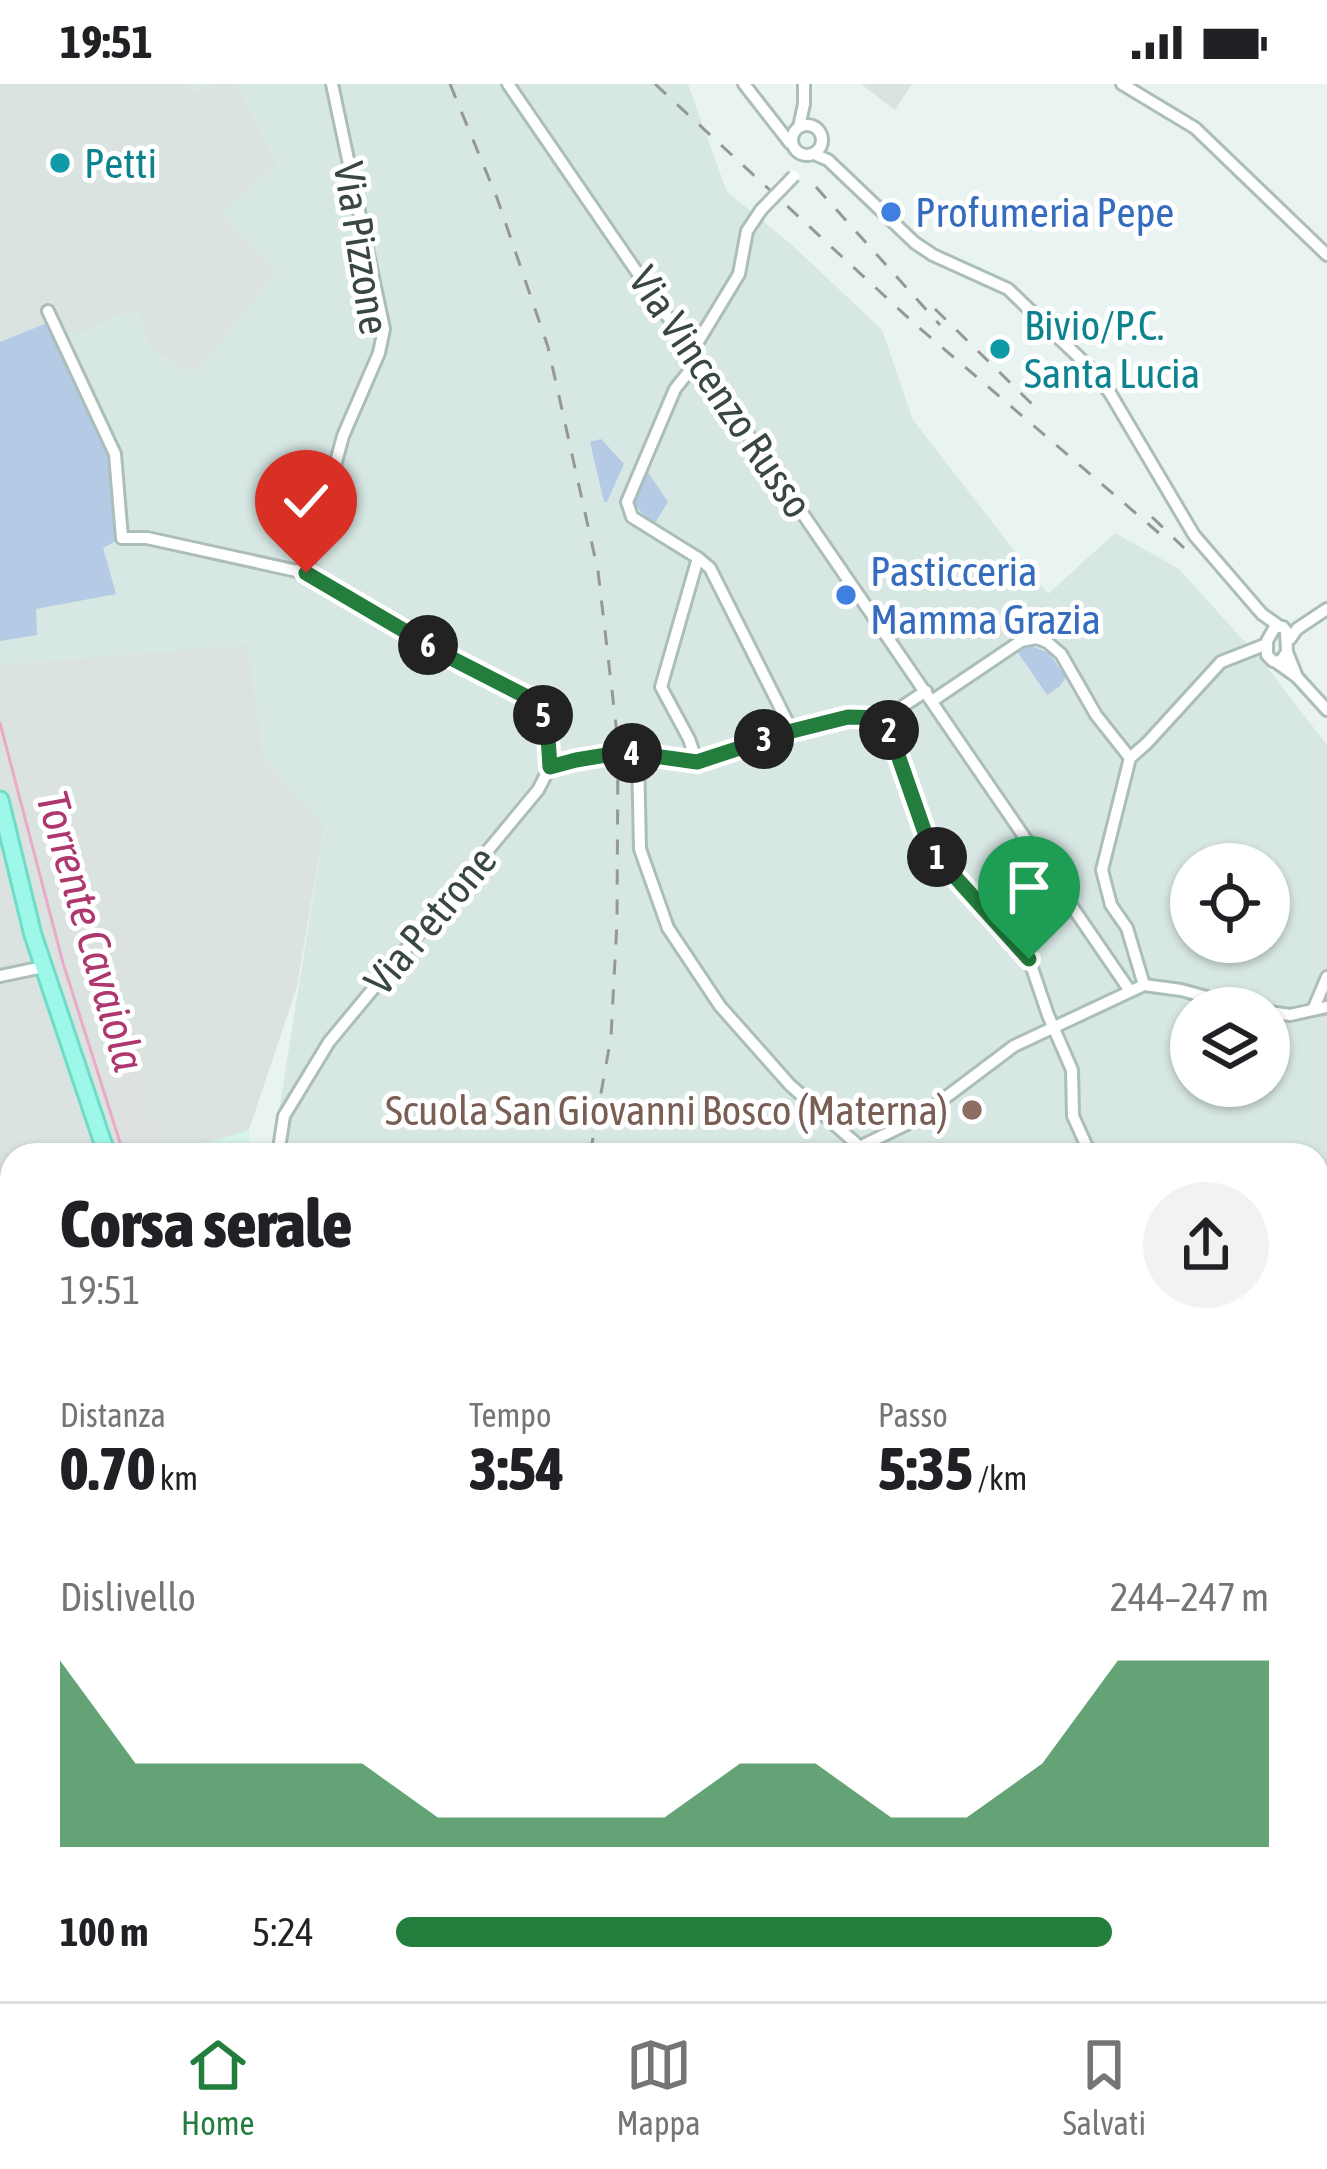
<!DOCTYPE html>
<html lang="it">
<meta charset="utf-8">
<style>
body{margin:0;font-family:"Asap Condensed",sans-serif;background:#f2f2f2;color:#202124;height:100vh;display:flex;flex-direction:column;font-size:45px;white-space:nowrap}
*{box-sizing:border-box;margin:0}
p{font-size:39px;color:#757577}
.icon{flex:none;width:66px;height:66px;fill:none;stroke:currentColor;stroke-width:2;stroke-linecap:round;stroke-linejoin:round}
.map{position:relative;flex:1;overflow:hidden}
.details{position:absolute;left:0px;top:1059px;width:1329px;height:858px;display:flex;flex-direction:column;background:#fff;border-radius:36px 36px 0 0;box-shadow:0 3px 9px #0004}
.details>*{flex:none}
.tools{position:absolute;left:1170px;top:759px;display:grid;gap:24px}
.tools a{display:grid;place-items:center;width:120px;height:120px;border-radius:50%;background:#fff;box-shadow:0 3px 9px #0004;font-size:60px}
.pin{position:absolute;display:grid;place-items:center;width:102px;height:102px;color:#fff;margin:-123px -51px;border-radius:50% 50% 50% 0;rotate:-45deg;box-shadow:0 0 12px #0007}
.pin .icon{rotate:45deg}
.km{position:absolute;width:60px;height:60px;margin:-30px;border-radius:50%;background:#222;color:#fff;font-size:33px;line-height:60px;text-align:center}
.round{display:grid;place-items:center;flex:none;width:126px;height:126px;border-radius:63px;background:#f2f2f2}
.overview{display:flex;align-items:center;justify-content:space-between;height:204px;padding:0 60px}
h1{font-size:66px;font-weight:800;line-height:90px}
.figures{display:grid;grid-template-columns:repeat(3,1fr);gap:18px;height:204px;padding:12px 60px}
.figures div{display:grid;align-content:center}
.figures b{font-size:60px;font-weight:800}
.figures small{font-size:33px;font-weight:400}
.figures p{font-size:33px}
.chart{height:336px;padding:24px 60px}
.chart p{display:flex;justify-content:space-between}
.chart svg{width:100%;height:216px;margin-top:12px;fill:#237d3d;opacity:.7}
ul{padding:0 60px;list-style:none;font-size:39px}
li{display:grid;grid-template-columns:192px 144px 1fr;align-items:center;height:90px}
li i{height:30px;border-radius:15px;background:#237d3d}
.status{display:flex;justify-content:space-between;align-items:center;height:84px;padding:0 60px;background:#fff;direction:ltr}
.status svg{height:33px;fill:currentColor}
.tab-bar{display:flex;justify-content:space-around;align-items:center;height:168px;border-top:3px solid #e0e0e0;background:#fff;font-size:33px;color:#757577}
.tab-bar a{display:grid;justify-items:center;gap:6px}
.tab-bar .selected{color:#237d3d}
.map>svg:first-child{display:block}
.residential{fill:#d7e7e4;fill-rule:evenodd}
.commercial{fill:#d6f4ea}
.industrial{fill:#dae3e0}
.green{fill:#b4cae5}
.parking{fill:#dde2e1}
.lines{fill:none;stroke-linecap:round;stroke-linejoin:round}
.stream{stroke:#eca9c9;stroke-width:3}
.street-casing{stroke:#acbeba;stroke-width:16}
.secondary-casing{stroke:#9bd0c8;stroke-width:20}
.primary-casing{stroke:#6dddc8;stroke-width:21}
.street{stroke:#fff;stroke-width:10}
.secondary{stroke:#cbfbf5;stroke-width:14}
.primary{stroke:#9df8e9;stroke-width:15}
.rail{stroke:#979797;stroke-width:3;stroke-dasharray:15 15;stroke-linecap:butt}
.street-bridge-casing{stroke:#acbeba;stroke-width:16;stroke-linecap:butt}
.street-bridge{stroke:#fff;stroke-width:10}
.route-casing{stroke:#fff;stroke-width:24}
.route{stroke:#237d3d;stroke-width:15}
.culture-dot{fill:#0f9aa8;stroke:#fff;stroke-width:4.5}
.shop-dot{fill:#3f7fe0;stroke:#fff;stroke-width:4.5}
.education-dot{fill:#8d6e63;stroke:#fff;stroke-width:4.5}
.labels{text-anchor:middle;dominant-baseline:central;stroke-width:10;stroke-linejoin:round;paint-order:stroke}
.culture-label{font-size:42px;fill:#0d838f;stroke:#fff;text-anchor:start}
.shop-label{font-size:42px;fill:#366cbe;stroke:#fff;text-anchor:start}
.street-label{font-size:42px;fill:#384743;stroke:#fff}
.education-label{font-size:42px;fill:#785e54;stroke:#fff;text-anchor:end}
.water-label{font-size:45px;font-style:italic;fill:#ad376e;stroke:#fff}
</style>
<div class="status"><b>19:51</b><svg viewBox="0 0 49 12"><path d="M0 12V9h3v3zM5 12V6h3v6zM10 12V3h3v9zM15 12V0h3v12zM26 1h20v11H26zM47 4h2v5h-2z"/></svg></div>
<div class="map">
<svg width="1327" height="1917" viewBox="0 0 1327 1917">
<rect width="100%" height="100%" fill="#e9f3f1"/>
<g class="residential">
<path d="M0,0H688L727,108L791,160L882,246L913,336L1048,510L1115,449L1179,485L1262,577L1327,661V1493L1317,1498V1071H272L324,744L264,674L248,562L0,581ZM1191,780H1269V858H1191ZM1191,924H1269V1002H1191Z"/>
<path d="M12,1418V1905H591L593,1917H0V1424Z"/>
</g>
<path class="commercial" d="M249,1046L253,1071H166Z"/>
<g class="industrial">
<path d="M0,0H187L192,10L214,0H237L277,81L221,128L277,188L194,291L149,262L138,223L76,251L47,239L0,257Z"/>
<path d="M861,0H912L895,26Z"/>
<path d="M248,561L264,674L324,743L297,903L249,1046L166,1071H12V1418L0,1424V581Z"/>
</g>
<g class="green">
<path d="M47,239L115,370L122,454L103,464L116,510L36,525L37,551L0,557V258Z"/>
<path d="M601,355L624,380L607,418H604L590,358Z"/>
<path d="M647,387L668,418L655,439C627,420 632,414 647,387Z"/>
<path d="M1029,561L1049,569L1062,588L1068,590L1060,602L1047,611L1017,567Z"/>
</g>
<path class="parking" d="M135,984L161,1071H131L107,992Z"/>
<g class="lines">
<g class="stream">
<path d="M0,639L63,879L124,1071"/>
<path d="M364,1905L368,1915"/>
<path d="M775,1905L790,1917"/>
</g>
<defs>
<g id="street">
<path d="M332,0L384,245L379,269L343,352L306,489L449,573L529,614C550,632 548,658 550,683"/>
<path d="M508,0L1130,907"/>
<path d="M744,0L790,59"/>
<path d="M1122,0L1195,44L1327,171"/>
<circle cx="807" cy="56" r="15"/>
<path d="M799,43L804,20V0"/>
<path d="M814,70L828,76L915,159L933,171L1008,205L1091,285L1110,309L1194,451L1262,530L1279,542"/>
<path d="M48,227L115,370L122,454H147L306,489"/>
<path d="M693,266L739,190L747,147L761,126"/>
<path d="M698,474L710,484L792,647"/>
<path d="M1290,555L1297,545L1327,525"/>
<path d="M1287,568L1280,578L1273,577L1267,571V557L1275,543H1283L1286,547L1287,568L1297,593"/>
<path d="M1276,578L1297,593L1327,626"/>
<path d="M932,617L1021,557L1037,554L1047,558L1061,570L1096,631L1130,674"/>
<path d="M885,634L930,766L1029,875L1048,931L1072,986L1073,1032L1087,1063V1071"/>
<path d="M638,670L640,765L668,844L720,922L790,1001L860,1063"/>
<path d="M697,678L689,655L661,603L698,474L632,433L627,418L675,305L699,275"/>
<path d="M0,892L43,883"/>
<path d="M1144,901L1127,844L1111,821L1102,786L1130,674L1147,659L1221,578L1267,560"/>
<path d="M1313,926L1327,893"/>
<path d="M1269,928L1290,931L1327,923"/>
<path d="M278,1071L284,1032L329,958L538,706L550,683L576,676L625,668L697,678L792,647L848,633L885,634L926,607"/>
<path d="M843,1071L917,1035L1014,962L1144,901L1181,906L1247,924"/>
<path d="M1317,1404L1327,1396"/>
<path d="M0,1450L12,1443"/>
<path d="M1317,1533L1327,1529"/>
<path d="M0,1542L12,1533"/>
<path d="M0,1722L12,1755"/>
<path d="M1317,1791L1321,1788L1323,1767L1327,1762"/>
<path d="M1061,1905L1069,1917"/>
<path d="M1293,1905L1324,1917"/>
<path d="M156,1917L188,1913"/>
<path d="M371,1917H387"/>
<path d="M426,1917L429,1905"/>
<path d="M564,1917L566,1905"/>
</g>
<g id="secondary">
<path d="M1317,1143L1327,1139"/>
<path d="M1317,1267L1327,1258"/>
<path d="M856,1905L859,1917"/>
</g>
<g id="primary">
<path d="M0,716L33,851L107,1071"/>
<path d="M188,1917L190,1905"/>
</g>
</defs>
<use href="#street" class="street-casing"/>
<use href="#secondary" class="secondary-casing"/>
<use href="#primary" class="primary-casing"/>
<use href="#street" class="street"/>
<use href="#secondary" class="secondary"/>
<use href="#primary" class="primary"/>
<g class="rail">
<path d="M450,0L497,114L548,263L598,487L618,658L617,837L611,953L590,1071"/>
<path d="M655,0L916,241L1160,450"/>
<path d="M816,103L940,241"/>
<path d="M935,225L1034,322"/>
<path d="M1152,433L1184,464"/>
<path d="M420,1917L422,1905"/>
</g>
<defs>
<path id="street-bridge" d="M761,126L794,92"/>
</defs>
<use href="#street-bridge" class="street-bridge-casing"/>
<use href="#street-bridge" class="street-bridge"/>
</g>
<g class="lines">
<defs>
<path id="route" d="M306,489L449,573L529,614C550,632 548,658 550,683L576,676L625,668L697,678L792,647L848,633L885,634L931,766L1029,875"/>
</defs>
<use href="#route" class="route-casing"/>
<use href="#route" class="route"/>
</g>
<g class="culture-dot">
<circle cx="60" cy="79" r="12"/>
<circle cx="1000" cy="265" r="12"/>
</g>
<g class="shop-dot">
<circle cx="891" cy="128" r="12"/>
<circle cx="846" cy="511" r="12"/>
</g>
<circle class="education-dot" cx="972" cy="1026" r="12"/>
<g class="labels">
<g class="culture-label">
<text x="84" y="79">Petti</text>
<text x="1024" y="241">Bivio/P.C.<tspan x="1024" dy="48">Santa Lucia</tspan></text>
</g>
<g class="shop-label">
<text x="915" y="128">Profumeria Pepe</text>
<text x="870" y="487">Pasticceria<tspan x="870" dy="48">Mamma Grazia</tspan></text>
</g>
<g class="street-label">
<text transform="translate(362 164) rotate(81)">Via Pizzone</text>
<text transform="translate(721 308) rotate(56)">Via Vincenzo Russo</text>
<text transform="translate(430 836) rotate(-50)">Via Petrone</text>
</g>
<g class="education-label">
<text x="948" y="1026">Scuola San Giovanni Bosco (Materna)</text>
</g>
<g class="water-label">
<text transform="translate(91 847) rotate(74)">Torrente Cavaiola</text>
</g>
</g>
</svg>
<div class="tools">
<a><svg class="icon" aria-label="locate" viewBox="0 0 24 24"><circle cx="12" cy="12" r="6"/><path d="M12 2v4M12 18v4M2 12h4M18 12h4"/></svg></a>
<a><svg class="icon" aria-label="layers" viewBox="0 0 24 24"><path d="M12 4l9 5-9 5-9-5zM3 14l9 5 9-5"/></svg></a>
</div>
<div class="pin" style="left:1029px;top:875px;background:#1e9e55"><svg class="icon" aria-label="arrive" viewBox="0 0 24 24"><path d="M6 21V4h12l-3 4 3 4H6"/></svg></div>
<div class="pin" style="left:306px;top:489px;background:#d93025"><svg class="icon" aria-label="check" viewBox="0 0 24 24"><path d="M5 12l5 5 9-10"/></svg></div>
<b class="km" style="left:937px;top:773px">1</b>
<b class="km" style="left:889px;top:646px">2</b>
<b class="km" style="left:764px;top:655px">3</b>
<b class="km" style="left:632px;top:669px">4</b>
<b class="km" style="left:543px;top:631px">5</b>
<b class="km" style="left:428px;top:561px">6</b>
<section class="details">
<div class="overview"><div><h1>Corsa serale</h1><p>19:51</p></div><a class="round"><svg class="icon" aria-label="share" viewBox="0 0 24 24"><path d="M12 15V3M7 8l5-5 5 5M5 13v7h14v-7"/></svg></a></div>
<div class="figures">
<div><p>Distanza</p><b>0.70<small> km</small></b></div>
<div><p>Tempo</p><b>3:54</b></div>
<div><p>Passo</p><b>5:35<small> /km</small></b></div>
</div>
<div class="chart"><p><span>Dislivello</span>244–247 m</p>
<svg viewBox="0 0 160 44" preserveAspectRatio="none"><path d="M0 44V6L10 27L20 27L30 27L40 27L50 38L60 38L70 38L80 38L90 27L100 27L110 38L120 38L130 27L140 6L150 6L160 6V44z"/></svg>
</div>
<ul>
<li><b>100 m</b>5:24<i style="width:82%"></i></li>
</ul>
</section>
</div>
<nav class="tab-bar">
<a class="selected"><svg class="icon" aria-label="home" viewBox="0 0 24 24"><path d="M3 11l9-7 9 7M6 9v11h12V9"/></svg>Home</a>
<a><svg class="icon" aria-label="map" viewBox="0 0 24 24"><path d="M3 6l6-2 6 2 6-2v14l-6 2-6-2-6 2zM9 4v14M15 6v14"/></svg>Mappa</a>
<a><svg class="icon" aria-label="saved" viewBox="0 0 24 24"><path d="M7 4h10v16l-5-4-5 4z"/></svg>Salvati</a>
</nav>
